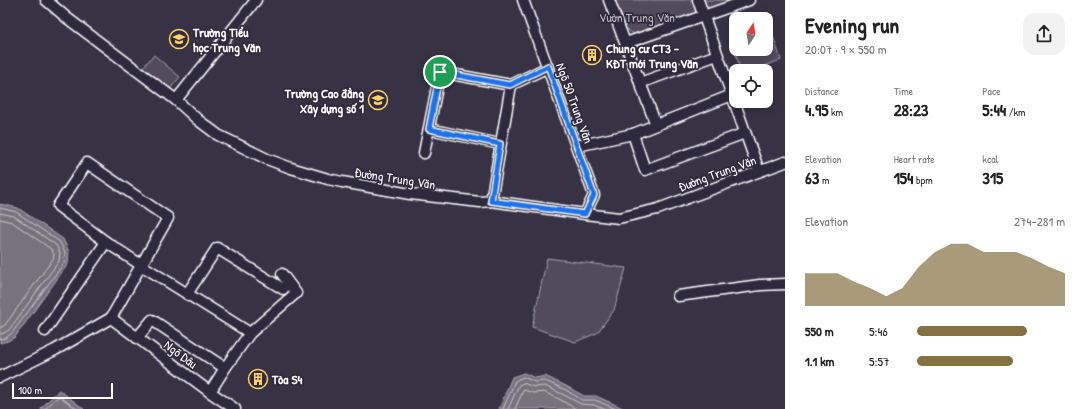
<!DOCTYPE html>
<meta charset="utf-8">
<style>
body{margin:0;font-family:"Patrick Hand",sans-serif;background:#f2f2f2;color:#222;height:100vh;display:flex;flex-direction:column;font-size:15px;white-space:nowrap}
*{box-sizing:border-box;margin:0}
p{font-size:13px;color:#767676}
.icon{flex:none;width:22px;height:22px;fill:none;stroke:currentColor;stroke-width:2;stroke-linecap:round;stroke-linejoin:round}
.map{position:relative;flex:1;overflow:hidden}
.sheet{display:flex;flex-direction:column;background:#fff;width:300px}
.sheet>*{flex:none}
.needle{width:26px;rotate:12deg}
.fabs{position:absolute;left:729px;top:12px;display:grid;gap:8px}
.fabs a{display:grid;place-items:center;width:44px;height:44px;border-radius:8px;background:#fff;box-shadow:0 2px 10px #0003;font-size:20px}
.scale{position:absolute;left:12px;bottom:10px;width:101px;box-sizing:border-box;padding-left:4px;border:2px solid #fff;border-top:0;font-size:11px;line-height:14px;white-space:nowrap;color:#fff;-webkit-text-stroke:3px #2f2a3d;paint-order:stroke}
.pin{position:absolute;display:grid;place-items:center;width:34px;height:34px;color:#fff;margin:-17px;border:2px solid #fff;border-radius:50%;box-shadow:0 1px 4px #0007}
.round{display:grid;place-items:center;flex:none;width:42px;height:42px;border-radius:12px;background:#f2f2f2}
.headline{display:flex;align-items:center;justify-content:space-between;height:68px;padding:0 20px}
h1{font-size:22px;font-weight:800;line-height:30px}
.metrics{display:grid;grid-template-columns:repeat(3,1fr);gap:6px;height:68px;padding:4px 20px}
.metrics div{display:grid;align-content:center}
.metrics b{font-size:17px;font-weight:800}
.metrics small{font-size:11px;font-weight:400}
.metrics p{font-size:11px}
.chart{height:112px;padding:8px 20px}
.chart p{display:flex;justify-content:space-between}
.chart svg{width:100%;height:72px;margin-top:4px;fill:#857141;opacity:.7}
ul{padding:0 20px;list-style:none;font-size:13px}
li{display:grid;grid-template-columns:64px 48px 1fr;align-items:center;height:30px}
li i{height:10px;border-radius:5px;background:#857141}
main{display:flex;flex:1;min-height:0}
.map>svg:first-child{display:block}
.green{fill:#514c5c;stroke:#a8a6ae}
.water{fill:#76737f;stroke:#adabb2}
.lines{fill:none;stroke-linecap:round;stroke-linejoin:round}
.shore{stroke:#c8c7cc;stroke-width:1}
.minor-casing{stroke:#fff;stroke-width:13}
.minor{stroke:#2f2a3d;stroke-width:10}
.route-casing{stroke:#fff;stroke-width:8}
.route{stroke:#1a73e8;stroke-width:5}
.labels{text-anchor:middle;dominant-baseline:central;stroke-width:3.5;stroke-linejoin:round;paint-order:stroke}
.park-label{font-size:13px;fill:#b9b7be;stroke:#2f2a3d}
.poi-label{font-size:13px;font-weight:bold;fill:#fff;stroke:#2f2a3d;text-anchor:start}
.street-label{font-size:13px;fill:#fff;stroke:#2f2a3d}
</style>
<main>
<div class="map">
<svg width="785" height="409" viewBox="0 0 785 409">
<rect width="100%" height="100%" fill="#373345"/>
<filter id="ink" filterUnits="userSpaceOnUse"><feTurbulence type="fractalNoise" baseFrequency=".025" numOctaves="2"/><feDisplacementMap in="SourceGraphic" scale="8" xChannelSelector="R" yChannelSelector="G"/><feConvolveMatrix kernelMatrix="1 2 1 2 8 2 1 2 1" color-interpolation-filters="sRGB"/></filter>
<g filter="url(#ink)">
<g class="green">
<path d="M609,0H734L635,35L617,22Z"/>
<path d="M773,36L781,60L748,71H741L734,49L736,48V49H766V38Z"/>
<path d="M154,55L180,77L170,89L143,67Z"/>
<path d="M547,258L626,268L614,310L597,333L575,342L532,327Z"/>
</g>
<g class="water">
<path d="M0,204L18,208L63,239L69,252L68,264L15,337L8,341L0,343Z"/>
<path d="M524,373L535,378L545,376L566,386L584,396H596L625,409H499L512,377Z"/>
<path d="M59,390L84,409H40Z"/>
</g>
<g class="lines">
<g class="shore">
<path d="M0,208L16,212L60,242L65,253L64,263L12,333L6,338L0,339"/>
<path d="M0,213L14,216L56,245L60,253L59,261L9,330L4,333L0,334"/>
<path d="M0,219L12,222L51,249L54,254L53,259L5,325L0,328"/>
<path d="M45,409L59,396L77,409"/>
<path d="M503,409L515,381L523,377L535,382L545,381L564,389L582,400H595L616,409"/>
<path d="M508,409L519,385L523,383L534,387L545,386L562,394L581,404L594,405L604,409"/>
<path d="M515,409L523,391L524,390L533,393L544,392L559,399L576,409"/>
</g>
<defs>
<g id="minor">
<path d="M46,0L67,18L176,100L198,120L218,135L267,159L291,168L328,179L342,182L410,194L480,202L491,201L585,214L619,218L658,209L785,162"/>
<path d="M523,0L594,195L585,214"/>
<path d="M609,0L656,125"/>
<path d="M698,0L759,171"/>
<path d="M626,43L749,0"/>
<path d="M640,83L717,55"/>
<path d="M176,100L256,0"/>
<path d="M429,129L500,144"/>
<path d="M633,134L645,170L745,133"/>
<path d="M577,146L633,134L732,95"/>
<path d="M424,153L440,72L511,85L548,67"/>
<path d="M491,201L511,85"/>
<path d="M187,294L217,248L283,289"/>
<path d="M678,296L760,285L785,284"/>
<path d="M111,318L168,218L87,163L58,206L106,242L141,265L250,333"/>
<path d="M111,318L210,392L235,409"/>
<path d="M45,331L106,242"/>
<path d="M137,338L152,320L225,368"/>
<path d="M0,377L55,350L111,318"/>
<path d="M210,392L225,368L250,333L296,293L282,274"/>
</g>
</defs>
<use href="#minor" class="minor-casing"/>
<use href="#minor" class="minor"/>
</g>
</g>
<g class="lines" filter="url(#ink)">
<defs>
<path id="route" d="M548,66L594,195L585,214L491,201L500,144L429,129L440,72L510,85Z"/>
</defs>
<use href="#route" class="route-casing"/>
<use href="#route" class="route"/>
</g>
<defs>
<symbol id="school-ring" viewBox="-11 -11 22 22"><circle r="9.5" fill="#2f2a3d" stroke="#ffd166" stroke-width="1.5"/><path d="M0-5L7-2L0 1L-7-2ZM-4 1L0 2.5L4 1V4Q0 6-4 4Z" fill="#ffd166"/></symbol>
<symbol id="building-ring" viewBox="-11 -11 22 22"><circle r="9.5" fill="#2f2a3d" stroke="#ffd166" stroke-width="1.5"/><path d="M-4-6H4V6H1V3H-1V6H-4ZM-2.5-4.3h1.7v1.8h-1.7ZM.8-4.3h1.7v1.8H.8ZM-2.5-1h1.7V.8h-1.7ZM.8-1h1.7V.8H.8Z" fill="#ffd166"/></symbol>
<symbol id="university-ring" viewBox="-11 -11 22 22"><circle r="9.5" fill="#2f2a3d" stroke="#ffd166" stroke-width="1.5"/><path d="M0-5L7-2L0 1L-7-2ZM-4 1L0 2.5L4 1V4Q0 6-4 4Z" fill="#ffd166"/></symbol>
</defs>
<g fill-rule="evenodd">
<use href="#school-ring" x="168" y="28" width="22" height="22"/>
<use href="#building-ring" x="581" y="44" width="22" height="22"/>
<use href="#university-ring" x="367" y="89" width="22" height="22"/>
<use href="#building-ring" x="247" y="368" width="22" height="22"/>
</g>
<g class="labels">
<g class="park-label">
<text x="637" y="17">Vườn Trung Văn</text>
</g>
<g class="poi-label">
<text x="193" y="32">Trường Tiểu<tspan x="193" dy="15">học Trung Văn</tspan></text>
<text x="606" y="48">Chung cư CT3 -<tspan x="606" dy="15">KĐT mới Trung Văn</tspan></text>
<text x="364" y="93" text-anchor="end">Trường Cao đẳng<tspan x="364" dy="15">Xây dựng số 1</tspan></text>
<text x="272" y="379">Tòa S4</text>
</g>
<g class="street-label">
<text transform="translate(575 103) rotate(70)">Ngõ 50 Trung Văn</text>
<text transform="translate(717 173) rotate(-20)">Đường Trung Văn</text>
<text transform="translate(395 178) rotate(9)">Đường Trung Văn</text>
<text transform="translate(181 354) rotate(37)">Ngõ Dâu</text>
</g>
</g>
</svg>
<div class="fabs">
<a><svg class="needle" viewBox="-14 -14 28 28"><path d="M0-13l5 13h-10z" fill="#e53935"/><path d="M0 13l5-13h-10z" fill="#767676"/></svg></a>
<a><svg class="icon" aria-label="locate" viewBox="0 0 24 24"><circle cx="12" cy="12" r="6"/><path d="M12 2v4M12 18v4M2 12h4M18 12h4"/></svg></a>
</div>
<div class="scale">100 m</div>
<div class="pin" style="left:440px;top:72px;background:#1e9e55"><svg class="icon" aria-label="arrive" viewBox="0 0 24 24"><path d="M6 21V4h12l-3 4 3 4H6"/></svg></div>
</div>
<section class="sheet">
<div class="headline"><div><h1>Evening run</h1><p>20:07 · 9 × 550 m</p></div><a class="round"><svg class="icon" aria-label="share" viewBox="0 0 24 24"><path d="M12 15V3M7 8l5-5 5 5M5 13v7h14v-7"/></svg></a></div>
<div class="metrics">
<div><p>Distance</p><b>4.95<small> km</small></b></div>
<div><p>Time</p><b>28:23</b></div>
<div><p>Pace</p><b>5:44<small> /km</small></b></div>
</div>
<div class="metrics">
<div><p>Elevation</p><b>63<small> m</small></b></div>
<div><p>Heart rate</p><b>154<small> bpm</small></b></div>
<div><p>kcal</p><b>315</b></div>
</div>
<div class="chart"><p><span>Elevation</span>274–281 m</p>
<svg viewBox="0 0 160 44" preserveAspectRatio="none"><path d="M0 44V24L10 24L20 24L30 29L40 33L50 38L60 33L70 20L80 11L90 6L100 6L110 11L120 11L130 11L140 15L150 20L160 24V44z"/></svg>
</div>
<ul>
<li><b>550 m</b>5:46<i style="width:74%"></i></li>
<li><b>1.1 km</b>5:57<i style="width:65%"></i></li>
</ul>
</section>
</main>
